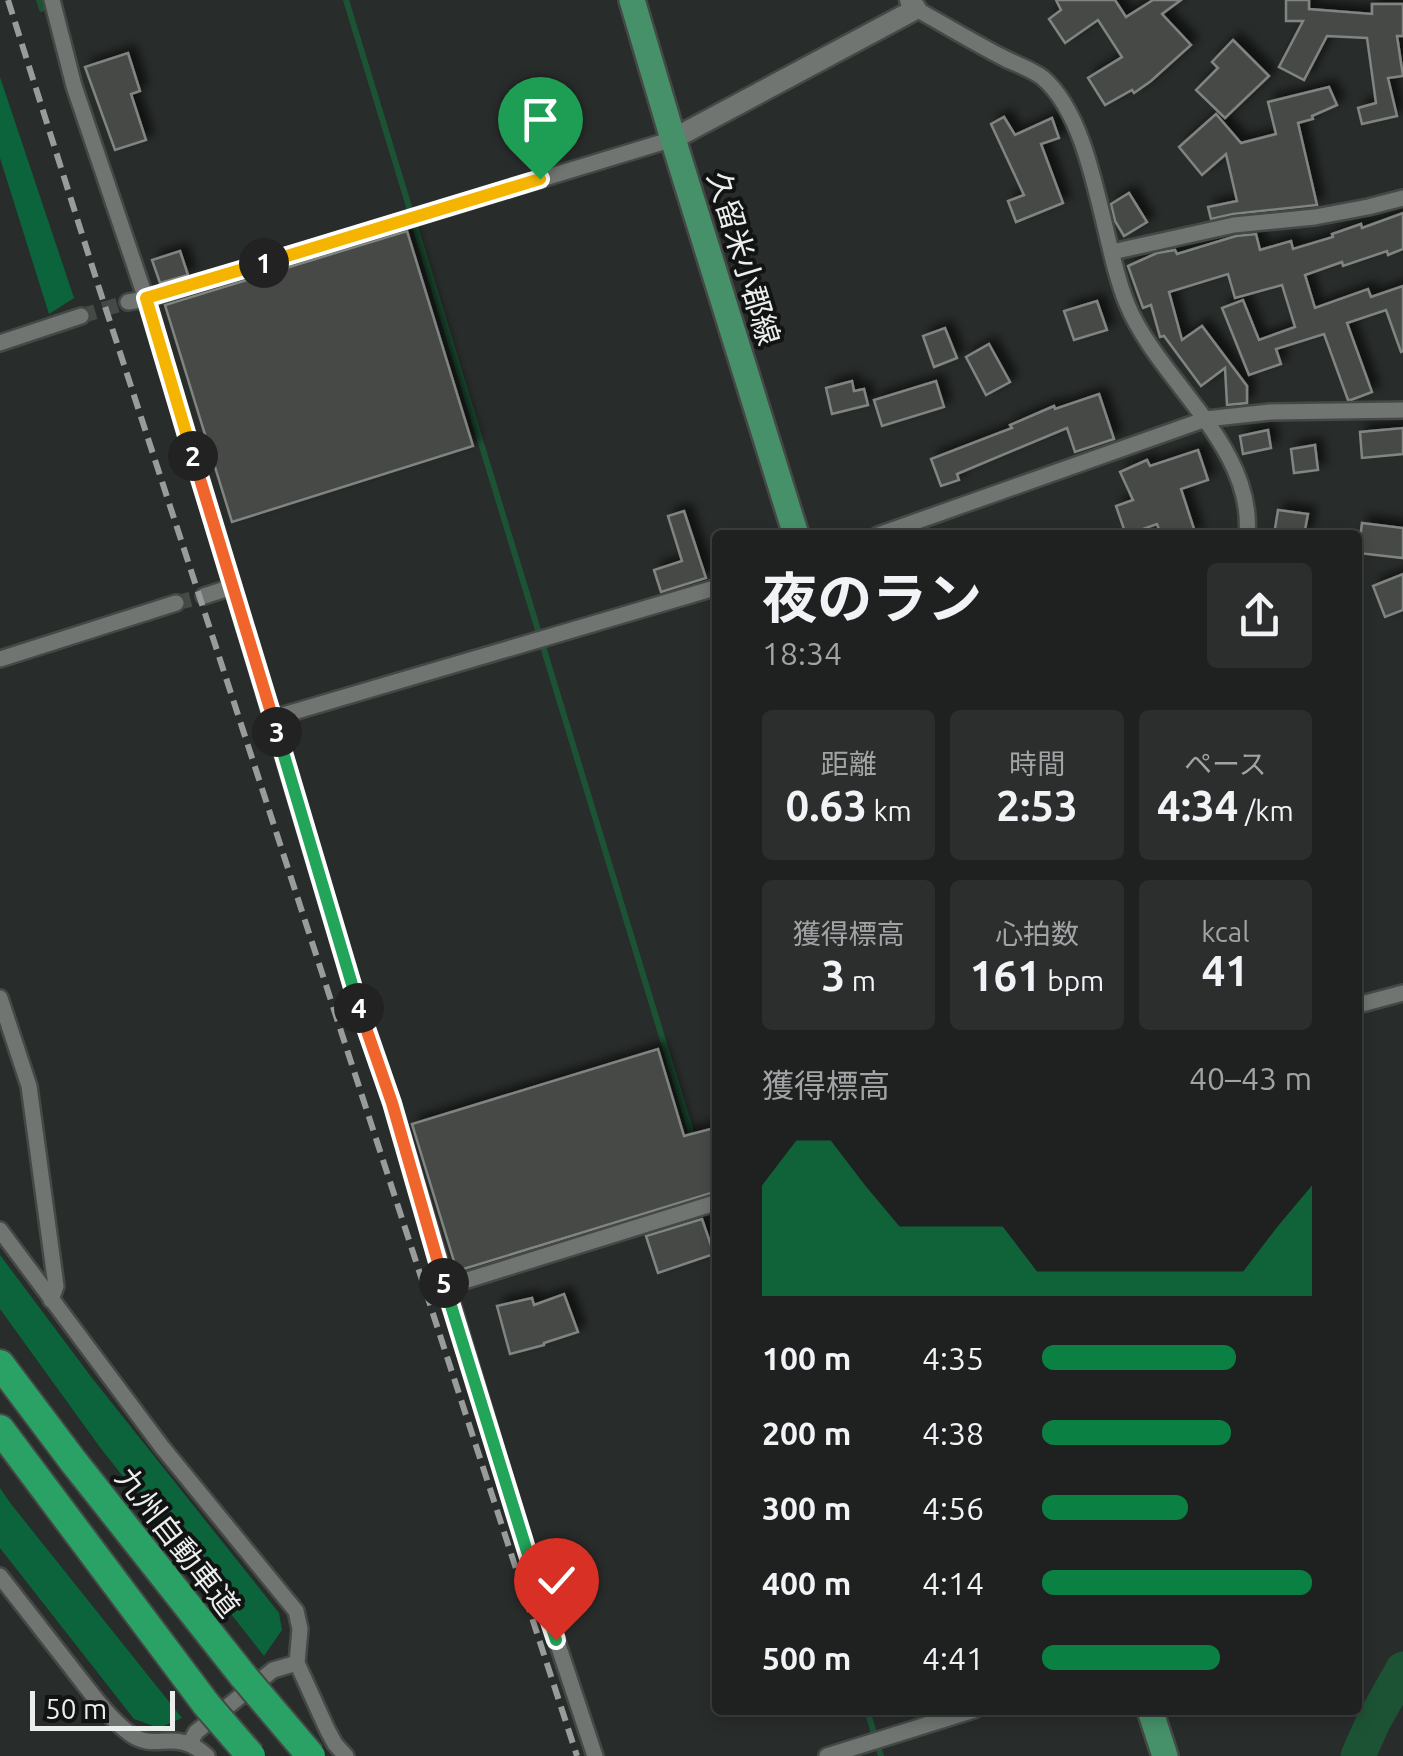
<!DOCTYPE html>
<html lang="ja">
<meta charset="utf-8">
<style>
body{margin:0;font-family:Ubuntu,"Noto Sans JP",sans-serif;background:#2b2e2d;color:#f1f3f6;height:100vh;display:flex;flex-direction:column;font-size:38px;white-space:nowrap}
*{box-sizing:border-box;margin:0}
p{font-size:32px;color:#a1a3a5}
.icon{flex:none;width:55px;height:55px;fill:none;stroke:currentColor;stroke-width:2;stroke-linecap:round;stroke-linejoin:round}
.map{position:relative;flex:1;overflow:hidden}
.panel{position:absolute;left:712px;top:530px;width:650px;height:1185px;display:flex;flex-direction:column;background:#1e2120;border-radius:10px;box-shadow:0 5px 15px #0003,0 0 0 2px #3c3e3e}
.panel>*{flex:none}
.scale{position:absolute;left:30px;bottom:25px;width:145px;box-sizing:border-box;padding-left:10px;border:5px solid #ebeeec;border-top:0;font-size:28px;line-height:35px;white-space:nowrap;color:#ebeeec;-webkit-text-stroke:8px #121413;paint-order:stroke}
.pin{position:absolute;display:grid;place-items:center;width:85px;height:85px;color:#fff;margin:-102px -42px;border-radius:50% 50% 50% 0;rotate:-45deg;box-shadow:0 0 10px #0007}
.pin .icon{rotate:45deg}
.km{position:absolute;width:50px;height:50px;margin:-25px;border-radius:50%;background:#222;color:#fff;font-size:28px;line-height:50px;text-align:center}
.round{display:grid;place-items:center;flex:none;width:105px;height:105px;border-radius:10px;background:#2b2e2d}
.headline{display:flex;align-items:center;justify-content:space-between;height:170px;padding:0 50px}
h1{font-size:55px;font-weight:700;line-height:75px}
.metrics{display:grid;grid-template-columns:repeat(3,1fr);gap:15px;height:170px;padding:10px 50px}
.metrics div{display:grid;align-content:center;border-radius:10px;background:#2b2e2d;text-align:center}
.metrics b{font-size:42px;font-weight:700}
.metrics small{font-size:28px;font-weight:400}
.metrics p{font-size:28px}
.chart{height:280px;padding:20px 50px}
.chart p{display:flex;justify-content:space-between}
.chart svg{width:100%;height:180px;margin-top:10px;fill:#0b8043;opacity:.7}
ul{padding:0 50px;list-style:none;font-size:32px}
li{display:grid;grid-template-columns:160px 120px 1fr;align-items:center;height:75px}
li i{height:25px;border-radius:12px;background:#0b8043}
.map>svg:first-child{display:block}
.green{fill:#0b643b}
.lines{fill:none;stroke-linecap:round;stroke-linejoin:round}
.stream{stroke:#1d5335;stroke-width:6}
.river{stroke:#1d5335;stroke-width:35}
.building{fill:#464a47;stroke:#808582;stroke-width:2.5;filter:url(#shadow)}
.minor-tunnel{stroke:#454947;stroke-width:15;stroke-dasharray:15 8;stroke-linecap:butt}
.minor-casing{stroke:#454946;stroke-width:20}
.tertiary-casing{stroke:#454946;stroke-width:25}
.primary-casing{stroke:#454946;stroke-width:30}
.motorway-casing{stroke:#454946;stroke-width:32}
.minor{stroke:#707572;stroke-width:15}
.tertiary{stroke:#707572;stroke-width:20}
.primary{stroke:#46906a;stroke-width:25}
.motorway{stroke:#2aa265;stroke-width:28}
.rail{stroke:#999c9a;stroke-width:6;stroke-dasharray:15 8;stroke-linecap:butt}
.motorway-bridge-casing{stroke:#454946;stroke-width:32;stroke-linecap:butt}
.motorway-bridge{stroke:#2aa265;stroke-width:28}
.split-1-casing{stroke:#fff;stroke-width:20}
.split-2-casing{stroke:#fff;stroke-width:20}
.split-3-casing{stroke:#fff;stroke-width:20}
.split-4-casing{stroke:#fff;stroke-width:20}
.split-5-casing{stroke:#fff;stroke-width:20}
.split-6-casing{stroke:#fff;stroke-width:20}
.split-7-casing{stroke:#fff;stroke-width:20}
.split-1{stroke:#f5b400;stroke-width:12}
.split-2{stroke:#f5b400;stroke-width:12}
.split-3{stroke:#f0652b;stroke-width:12}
.split-4{stroke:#22a559;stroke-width:12}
.split-5{stroke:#f0652b;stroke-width:12}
.split-6{stroke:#22a559;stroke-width:12}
.split-7{stroke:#22a559;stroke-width:12}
.labels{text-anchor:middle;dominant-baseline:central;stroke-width:8;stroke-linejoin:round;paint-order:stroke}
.street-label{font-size:30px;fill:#ebeeec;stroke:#121413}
</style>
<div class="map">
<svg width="1403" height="1756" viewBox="0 0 1403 1756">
<defs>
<filter id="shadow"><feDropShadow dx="7" dy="-7" stdDeviation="5" flood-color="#0009"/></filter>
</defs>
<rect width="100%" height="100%" fill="#282c2a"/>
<g class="green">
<path d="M0,77L74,298L49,314L0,158Z"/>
<path d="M0,1255L92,1378L279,1613L282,1630L264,1656L99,1446L0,1309Z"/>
<path d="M0,1488L11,1504L182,1718L159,1728L134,1719L0,1548Z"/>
</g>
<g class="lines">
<g class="stream">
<path d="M39,0L42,9"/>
<path d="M346,0L694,1142"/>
<path d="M708,1187L718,1219"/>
<path d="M867,1710L881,1756"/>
</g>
<path class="river" d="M1358,1756L1373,1722L1403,1669"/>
</g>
<g class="building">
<path d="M1056,0H1115L1126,17L1153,0H1181L1162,14L1191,45L1151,81L1134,93L1132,90L1105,105L1088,78L1122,57L1098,20L1065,43L1049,19L1061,10Z"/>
<path d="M1286,0H1309V9L1372,14V4H1403V36H1397L1403,76L1388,78L1397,116L1362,124L1358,108L1376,103L1367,38L1327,36L1304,80L1279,67L1303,21H1286Z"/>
<path d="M1233,40L1269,76L1225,118L1196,90L1218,68L1212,62Z"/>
<path d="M128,53L140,91L131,94L146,140L115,150L85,67Z"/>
<path d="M1329,87L1337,105L1312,116L1313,119L1298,123L1317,205L1233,214L1211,219L1208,207L1237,201L1226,154L1202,175L1179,147L1216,114L1241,143L1276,134L1268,102Z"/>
<path d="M1004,117L1015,135L1052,118L1059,138L1041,144L1063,203L1016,222L1008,201L1024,195L991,124Z"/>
<path d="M1129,193L1147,222L1124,236L1115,221L1111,204Z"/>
<path d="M1403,213V249L1388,255L1387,251L1343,266L1342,262L1305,275L1315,308L1368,289L1371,297L1403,286V351L1401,352L1386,310L1347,323L1372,392L1351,400H1348L1324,334L1276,349L1281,364L1249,375L1222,308L1243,300L1259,340L1295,327L1282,285L1235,298L1228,274L1169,292L1182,340L1202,326L1247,386V403L1227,405L1225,368L1201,386L1164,336L1160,337L1151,305L1143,308L1128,266L1157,253L1175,250L1177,254L1236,236L1256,234L1260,250L1291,241L1293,249L1333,237L1332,234L1361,224L1362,228Z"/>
<path d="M407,231L473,446L232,522L165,305Z"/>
<path d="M180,251L188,275L160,283L152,260Z"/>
<path d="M1097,301L1107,330L1074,340L1064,311Z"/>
<path d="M945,328L957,358L934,367L923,336Z"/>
<path d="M989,344L1010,382L986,395L966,357Z"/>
<path d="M852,381L854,391L864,389L868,405L832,414L826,388Z"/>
<path d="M936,381L944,407L882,426L874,400Z"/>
<path d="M1099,394L1114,439L1075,452L1067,428L957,474L959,480L941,486L931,459L1012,428L1010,425L1054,406L1055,409Z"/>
<path d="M1403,428V454L1362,458L1360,432Z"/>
<path d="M1268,430L1271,448L1243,454L1240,436Z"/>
<path d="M1315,445L1318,470L1294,473L1291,449Z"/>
<path d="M1198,450L1208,480L1181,489L1196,535H1161L1157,524L1126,535L1116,506L1133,500L1120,472L1147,460L1150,466Z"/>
<path d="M1278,510L1308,514L1304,535H1274Z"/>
<path d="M684,511L706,578L661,592L654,570L682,561L668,516Z"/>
<path d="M1362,523L1403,528V558L1358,553Z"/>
<path d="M1403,574V610L1385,617L1373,586Z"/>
<path d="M658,1049L684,1136L718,1127V1191L457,1271L412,1124Z"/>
<path d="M702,1219L714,1254L658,1273L646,1236Z"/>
<path d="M564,1294L578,1332L544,1343V1345L510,1354L497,1306L532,1298L534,1305Z"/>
</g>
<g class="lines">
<g class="minor-tunnel">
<path d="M81,316L128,302"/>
<path d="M176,603L204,596"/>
</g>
<defs>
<g id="minor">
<path d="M52,0L74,86L146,299L359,1007L392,1103L518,1524L595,1756"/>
<path d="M916,9C945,25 973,42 1002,57C1015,64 1032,69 1043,78C1095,123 1101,241 1127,304C1158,380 1255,446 1247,535"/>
<path d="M1112,252L1234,225L1315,217L1368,207L1403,198"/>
<path d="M128,302L146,299L673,139"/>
<path d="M0,343L81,316"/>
<path d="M878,535L1206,419L1270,412L1403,410"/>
<path d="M204,596L232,587"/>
<path d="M0,659L176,603"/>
<path d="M273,718L718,587"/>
<path d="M0,998L29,1086L56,1286L51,1300"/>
<path d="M1358,1005L1403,993"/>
<path d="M0,1230L162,1447L296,1611L300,1629L297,1663L327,1729L335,1744L346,1756"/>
<path d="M445,1287L718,1202"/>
<path d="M0,1576C26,1609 51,1642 77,1675C92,1694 109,1718 129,1733C156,1754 174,1726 207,1756"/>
<path d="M190,1743L196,1732L273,1670L297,1663"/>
<path d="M827,1756L974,1710"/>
</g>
<path id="tertiary" d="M673,139L916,9L910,0"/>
<g id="primary">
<path d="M632,0L673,139L796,535"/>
<path d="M1150,1710L1165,1756"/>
</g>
<g id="motorway">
<path d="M0,1364L73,1461L244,1677"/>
<path d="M0,1429L206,1704"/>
</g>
</defs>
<use href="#minor" class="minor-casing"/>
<use href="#tertiary" class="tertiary-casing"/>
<use href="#primary" class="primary-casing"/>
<use href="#motorway" class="motorway-casing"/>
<use href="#minor" class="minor"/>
<use href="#tertiary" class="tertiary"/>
<use href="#primary" class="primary"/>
<use href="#motorway" class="motorway"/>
<path class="rail" d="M8,0L100,291L577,1756"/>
<defs>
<g id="motorway-bridge">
<path d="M244,1677L311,1756"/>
<path d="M206,1704L251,1756"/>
</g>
</defs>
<use href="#motorway-bridge" class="motorway-bridge-casing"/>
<use href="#motorway-bridge" class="motorway-bridge"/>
</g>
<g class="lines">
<defs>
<path id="split-1" d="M264,263L540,179"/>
<path id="split-2" d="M193,456L146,298L264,263"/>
<path id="split-3" d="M193,456L277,732"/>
<path id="split-4" d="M277,732L359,1008"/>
<path id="split-5" d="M359,1008L392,1103L444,1283"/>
<path id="split-6" d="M444,1283L529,1558"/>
<path id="split-7" d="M529,1558L556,1640"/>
</defs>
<use href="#split-1" class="split-1-casing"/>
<use href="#split-2" class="split-2-casing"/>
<use href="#split-3" class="split-3-casing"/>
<use href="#split-4" class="split-4-casing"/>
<use href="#split-5" class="split-5-casing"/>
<use href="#split-6" class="split-6-casing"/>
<use href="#split-7" class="split-7-casing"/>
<use href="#split-1" class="split-1"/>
<use href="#split-2" class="split-2"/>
<use href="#split-3" class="split-3"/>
<use href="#split-4" class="split-4"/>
<use href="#split-5" class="split-5"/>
<use href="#split-6" class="split-6"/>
<use href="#split-7" class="split-7"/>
</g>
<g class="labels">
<g class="street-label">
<text transform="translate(744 258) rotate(73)">久留米小郡線</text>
<text transform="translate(178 1542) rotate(52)">九州自動車道</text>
</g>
</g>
</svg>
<div class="scale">50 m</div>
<div class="pin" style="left:540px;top:179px;background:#1e9e55"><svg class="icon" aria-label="arrive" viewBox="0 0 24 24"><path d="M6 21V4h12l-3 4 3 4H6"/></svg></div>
<div class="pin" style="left:556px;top:1640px;background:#d93025"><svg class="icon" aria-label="check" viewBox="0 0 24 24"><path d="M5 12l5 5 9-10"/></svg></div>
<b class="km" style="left:264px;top:263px">1</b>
<b class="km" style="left:193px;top:456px">2</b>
<b class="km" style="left:277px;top:732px">3</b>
<b class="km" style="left:359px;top:1008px">4</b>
<b class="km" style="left:444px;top:1283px">5</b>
<section class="panel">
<div class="headline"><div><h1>夜のラン</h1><p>18:34</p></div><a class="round"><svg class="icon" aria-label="share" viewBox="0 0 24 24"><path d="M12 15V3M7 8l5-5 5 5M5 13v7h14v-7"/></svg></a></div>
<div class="metrics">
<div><p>距離</p><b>0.63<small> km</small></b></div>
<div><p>時間</p><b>2:53</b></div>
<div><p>ペース</p><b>4:34<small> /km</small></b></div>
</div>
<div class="metrics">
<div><p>獲得標高</p><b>3<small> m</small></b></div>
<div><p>心拍数</p><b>161<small> bpm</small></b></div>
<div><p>kcal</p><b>41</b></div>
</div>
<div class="chart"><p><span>獲得標高</span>40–43 m</p>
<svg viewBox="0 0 160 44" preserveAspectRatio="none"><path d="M0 44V17L10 6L20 6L30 17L40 27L50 27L60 27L70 27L80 38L90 38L100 38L110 38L120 38L130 38L140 38L150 27L160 17V44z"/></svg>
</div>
<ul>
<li><b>100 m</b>4:35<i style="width:72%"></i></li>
<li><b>200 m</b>4:38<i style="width:70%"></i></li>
<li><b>300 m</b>4:56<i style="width:54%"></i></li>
<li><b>400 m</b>4:14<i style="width:100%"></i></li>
<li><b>500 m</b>4:41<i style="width:66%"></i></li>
</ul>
</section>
</div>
